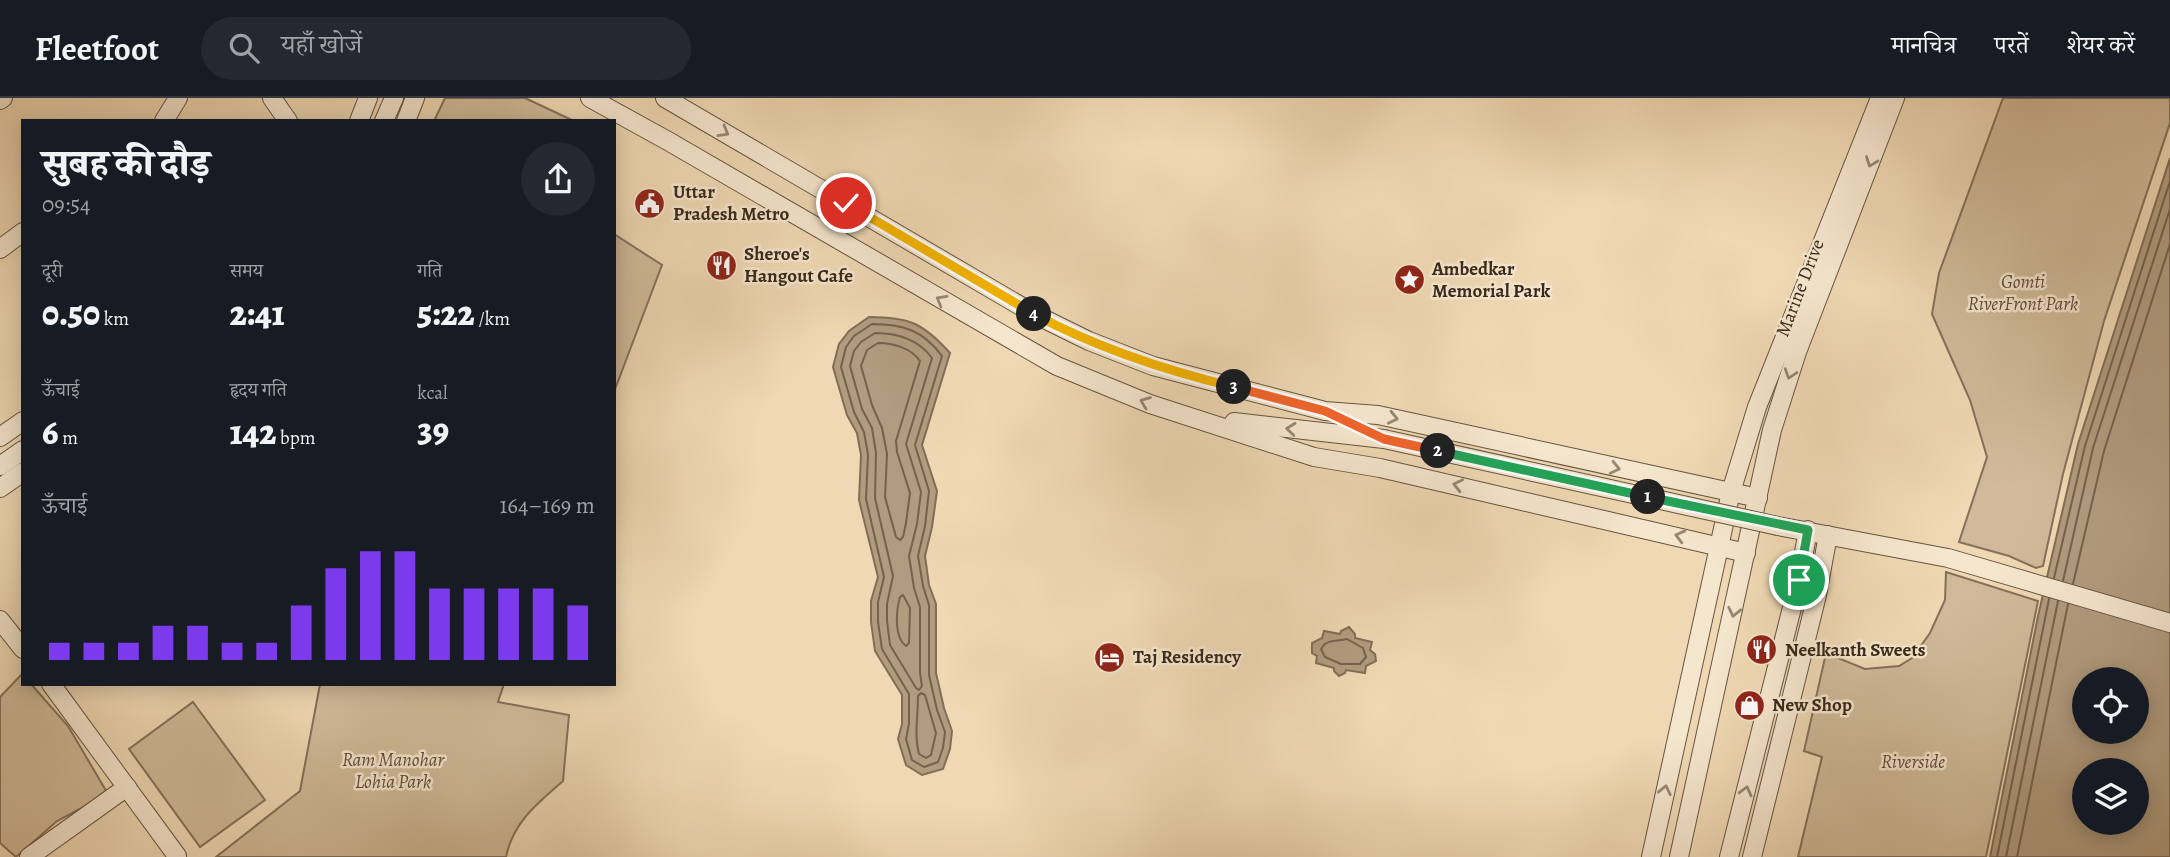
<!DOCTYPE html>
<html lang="hi">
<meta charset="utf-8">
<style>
body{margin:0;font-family:Alegreya,"Noto Serif Devanagari",serif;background:#242831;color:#f1f3f6;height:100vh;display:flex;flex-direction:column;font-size:26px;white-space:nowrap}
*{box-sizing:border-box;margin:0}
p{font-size:23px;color:#9ea1a6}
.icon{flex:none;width:38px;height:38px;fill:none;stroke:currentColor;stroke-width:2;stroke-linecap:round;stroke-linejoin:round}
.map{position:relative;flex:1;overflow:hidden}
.panel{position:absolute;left:21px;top:21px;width:595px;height:567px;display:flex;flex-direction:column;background:#171b24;border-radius:0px;box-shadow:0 4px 18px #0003}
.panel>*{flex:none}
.tools{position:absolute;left:2072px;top:569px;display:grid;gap:14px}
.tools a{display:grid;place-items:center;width:77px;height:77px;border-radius:50%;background:#171b24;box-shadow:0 4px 18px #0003;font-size:35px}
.pin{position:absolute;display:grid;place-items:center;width:60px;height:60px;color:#fff;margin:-30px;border:4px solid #fff;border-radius:50%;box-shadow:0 2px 7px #0007}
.km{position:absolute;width:35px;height:35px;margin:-18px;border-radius:50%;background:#222;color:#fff;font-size:19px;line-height:35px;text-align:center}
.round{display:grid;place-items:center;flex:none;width:74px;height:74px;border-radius:37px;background:#242831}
.overview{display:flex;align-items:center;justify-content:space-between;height:119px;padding:0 21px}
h1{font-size:38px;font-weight:800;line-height:52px}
.figures{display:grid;grid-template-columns:repeat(3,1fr);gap:10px;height:119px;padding:7px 21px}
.figures div{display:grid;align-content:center}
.figures b{font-size:35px;font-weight:800}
.figures small{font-size:19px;font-weight:400}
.figures p{font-size:19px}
.chart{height:196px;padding:14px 21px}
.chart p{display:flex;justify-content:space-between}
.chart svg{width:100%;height:126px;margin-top:7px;stroke:#7c3aed;stroke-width:6}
header{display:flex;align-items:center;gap:42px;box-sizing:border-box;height:98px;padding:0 35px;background:#171b24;border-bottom:2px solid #363941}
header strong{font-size:33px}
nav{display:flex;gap:38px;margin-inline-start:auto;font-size:24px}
.search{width:490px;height:63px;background:#242831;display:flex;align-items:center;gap:18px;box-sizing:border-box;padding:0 24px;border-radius:38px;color:#9ea1a6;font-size:26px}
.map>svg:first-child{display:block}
.green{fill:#d0ba99;stroke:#84715a;stroke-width:2}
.water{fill:#b19c7f;stroke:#816e57;stroke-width:2;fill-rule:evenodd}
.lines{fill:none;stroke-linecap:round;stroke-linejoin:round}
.shore{stroke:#75624c;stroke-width:2}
.minor-casing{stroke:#665440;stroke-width:20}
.minor{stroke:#f5e6ce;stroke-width:18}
.minor-bridge-casing{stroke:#665440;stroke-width:20;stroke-linecap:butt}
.minor-bridge{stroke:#f5e6ce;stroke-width:18}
.oneway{stroke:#978774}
.split-1-casing{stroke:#fff;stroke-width:14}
.split-2-casing{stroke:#fff;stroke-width:14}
.split-3-casing{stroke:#fff;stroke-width:14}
.split-4-casing{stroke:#fff;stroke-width:14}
.split-5-casing{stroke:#fff;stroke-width:14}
.split-1{stroke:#22a559;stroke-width:9}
.split-2{stroke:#22a559;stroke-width:9}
.split-3{stroke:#f0652b;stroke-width:9}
.split-4{stroke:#f5b400;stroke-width:9}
.split-5{stroke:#f5b400;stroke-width:9}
.labels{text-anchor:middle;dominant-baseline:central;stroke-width:5;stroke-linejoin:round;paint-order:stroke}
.poi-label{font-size:19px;font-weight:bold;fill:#39281a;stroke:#f5e6ce;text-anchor:start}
.park-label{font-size:19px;font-style:italic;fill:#5f4c3a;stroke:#f5e6ce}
.street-label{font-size:19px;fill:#39281a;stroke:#f5e6ce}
</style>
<header>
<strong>Fleetfoot</strong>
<div class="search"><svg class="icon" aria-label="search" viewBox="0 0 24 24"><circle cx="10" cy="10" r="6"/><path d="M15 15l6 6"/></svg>यहाँ खोजें</div>
<nav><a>मानचित्र</a><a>परतें</a><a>शेयर करें</a></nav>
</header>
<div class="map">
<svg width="2170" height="759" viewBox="0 0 2170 759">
<rect width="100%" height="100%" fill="#efd8b3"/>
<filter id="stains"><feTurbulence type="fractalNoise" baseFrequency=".00286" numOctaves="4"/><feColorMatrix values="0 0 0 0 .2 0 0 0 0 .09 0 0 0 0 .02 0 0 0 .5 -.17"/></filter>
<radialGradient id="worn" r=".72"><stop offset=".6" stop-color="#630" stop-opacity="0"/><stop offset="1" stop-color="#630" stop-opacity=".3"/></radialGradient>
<g class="green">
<path d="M445,0H525L574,23H434Z"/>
<path d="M2003,0H2170V25L2104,223L2063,376L2043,468L2036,470L2009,458L1959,444L1987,359L1970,302L1932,216L1939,175Z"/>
<path d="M614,136L662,167L614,294Z"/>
<path d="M1946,474L2038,503L1986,759H1798L1822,659L1804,653L1826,555L1865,571L1899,568L1912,560L1930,535L1945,502Z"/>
<path d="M22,576L23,586H31L68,628L108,696L57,723L16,759L0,745V599Z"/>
<path d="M320,586H504L498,604L569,617L563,683C537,706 513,724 506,759H216L300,693Z"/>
<path d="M193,604L265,702L200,749L129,651Z"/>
</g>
<g class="water">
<path d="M2170,60V759H1990L2038,518L2078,346ZM2084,581H2137V634H2084ZM2084,672H2137V724H2084Z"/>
<path d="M869,219C909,219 923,225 950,255L922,347L937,393L932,429L925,458L929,487L936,506V575L944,610L952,633L950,651L943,671L922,677L906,667L898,641L902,626V597L875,553L871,524V503L878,479L859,402L861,357L857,335L847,317L833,269L839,246L849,233Z"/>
<path d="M1349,529L1355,536V540L1372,544L1370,552L1375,556L1376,563L1366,568L1365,575L1346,572L1345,575L1339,578L1334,573V570L1316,565L1317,558L1312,555V545L1322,540L1324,533L1340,536L1341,533Z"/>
</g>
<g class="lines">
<g class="shore">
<path d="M872,226C902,226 923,232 942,258L915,347L929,393L925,428L918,458L923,488L929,507V577L937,612L945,634L943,650L938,664L924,669L912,662L906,641L909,626V596L882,551L878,524V504L884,479L866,401L868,357L864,334L854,314L841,269L846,249L854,238Z"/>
<path d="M875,235C898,235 918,241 932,260L906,346L921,394L917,426L909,458L914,490L920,509V575L922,588L919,592L916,590L890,547L887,523V506L893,478L875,400L876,355L872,330L862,311L850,268L854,253L861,244Z"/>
<path d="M878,245C893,245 911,250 920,263L896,343L897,354L910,395L906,425L903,439L900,442L896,439L885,399L887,356L882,330L872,307L861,268L867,252Z"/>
<path d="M2054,480L2085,348L2170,83"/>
<path d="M2063,483L2093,350L2170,111"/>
<path d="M2073,486L2104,353L2170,146"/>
<path d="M903,497L910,510L909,545L906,548C894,540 896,513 900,499Z"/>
<path d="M1347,541L1363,550L1366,559L1360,566H1341L1325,559L1321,551C1327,540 1337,544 1347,541Z"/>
<path d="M921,595L925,597L936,635L931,657L926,660L919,656C914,638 918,618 918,598Z"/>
<path d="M1997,759L2049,501"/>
<path d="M2006,759L2058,503"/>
<path d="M2017,759L2068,506"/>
</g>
<defs>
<g id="minor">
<path d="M272,0L288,23"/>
<path d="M590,0L668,43L1057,268L1150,306L1314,359L1380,370L1746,455"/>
<path d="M665,0L1036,217L1089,243L1153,268L1325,313L1378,317L1758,400"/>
<path d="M0,2L3,0"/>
<path d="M164,23L178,0"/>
<path d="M359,23L368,0"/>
<path d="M384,23L394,0"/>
<path d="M406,23L415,0"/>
<path d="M0,151L23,134"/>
<path d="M1234,324L1384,341"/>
<path d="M0,339L23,323"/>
<path d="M0,368L23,352"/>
<path d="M0,390L23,374"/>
<path d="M1778,428L1948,460L2170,525"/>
<path d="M0,522L23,551"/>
<path d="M51,586L177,758"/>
<path d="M29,759L127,689"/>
<path d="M1651,759L1731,394L1757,309L1880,0"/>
<path d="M1679,759L1772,332L1797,254L1895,0"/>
<path d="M1729,759L1799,482L1808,432"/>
<path d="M1752,759L1817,497L1828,437"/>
</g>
</defs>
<use href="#minor" class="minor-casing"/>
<use href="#minor" class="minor"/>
<defs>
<path id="minor-bridge" d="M1384,341L1778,428"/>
</defs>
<use href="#minor-bridge" class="minor-bridge-casing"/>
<use href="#minor-bridge" class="minor-bridge"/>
</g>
<defs><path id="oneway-chevron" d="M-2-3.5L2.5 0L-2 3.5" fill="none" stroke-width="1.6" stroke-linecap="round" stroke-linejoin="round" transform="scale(1.75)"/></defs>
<g class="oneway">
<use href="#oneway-chevron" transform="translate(724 34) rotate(30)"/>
<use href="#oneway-chevron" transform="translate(1871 64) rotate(111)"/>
<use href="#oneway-chevron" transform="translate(941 202) rotate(-150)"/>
<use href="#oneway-chevron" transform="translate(1790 276) rotate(108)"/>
<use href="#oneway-chevron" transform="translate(1145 304) rotate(-159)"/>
<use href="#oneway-chevron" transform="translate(1393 320) rotate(13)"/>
<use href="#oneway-chevron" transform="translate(1291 331) rotate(-174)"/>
<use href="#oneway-chevron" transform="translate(1615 370) rotate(13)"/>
<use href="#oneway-chevron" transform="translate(1458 387) rotate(-167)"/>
<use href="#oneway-chevron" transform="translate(1680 438) rotate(-166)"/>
<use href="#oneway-chevron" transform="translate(1734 514) rotate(102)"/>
<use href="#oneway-chevron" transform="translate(1665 692) rotate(-78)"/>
<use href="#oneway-chevron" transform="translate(1746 693) rotate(-76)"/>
</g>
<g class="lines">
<defs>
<path id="split-1" d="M1648,399L1808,432L1799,482"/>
<path id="split-2" d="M1438,353L1648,399"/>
<path id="split-3" d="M1234,289L1325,313L1384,341L1438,353"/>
<path id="split-4" d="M1034,216C1097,250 1164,272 1234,289"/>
<path id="split-5" d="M846,105L1034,216"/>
</defs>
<use href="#split-1" class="split-1-casing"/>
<use href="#split-2" class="split-2-casing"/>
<use href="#split-3" class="split-3-casing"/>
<use href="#split-4" class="split-4-casing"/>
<use href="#split-5" class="split-5-casing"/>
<use href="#split-1" class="split-1"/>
<use href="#split-2" class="split-2"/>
<use href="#split-3" class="split-3"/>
<use href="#split-4" class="split-4"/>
<use href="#split-5" class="split-5"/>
</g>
<defs>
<symbol id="civic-disc" viewBox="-11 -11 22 22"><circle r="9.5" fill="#8f2418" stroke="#f5e6ce"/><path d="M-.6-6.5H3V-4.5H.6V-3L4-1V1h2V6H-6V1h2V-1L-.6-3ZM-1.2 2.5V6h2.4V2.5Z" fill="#fff"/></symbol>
<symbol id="restaurant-disc" viewBox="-11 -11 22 22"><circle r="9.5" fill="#8f2418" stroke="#f5e6ce"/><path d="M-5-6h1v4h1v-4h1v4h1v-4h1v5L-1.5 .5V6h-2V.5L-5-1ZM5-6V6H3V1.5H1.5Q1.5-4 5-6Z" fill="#fff"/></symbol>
<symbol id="sight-disc" viewBox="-11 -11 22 22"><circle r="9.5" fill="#8f2418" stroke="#f5e6ce"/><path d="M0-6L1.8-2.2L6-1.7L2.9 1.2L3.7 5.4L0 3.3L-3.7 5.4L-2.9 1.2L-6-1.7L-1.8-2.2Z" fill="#fff"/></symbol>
<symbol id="hotel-disc" viewBox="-11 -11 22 22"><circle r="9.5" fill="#8f2418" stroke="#f5e6ce"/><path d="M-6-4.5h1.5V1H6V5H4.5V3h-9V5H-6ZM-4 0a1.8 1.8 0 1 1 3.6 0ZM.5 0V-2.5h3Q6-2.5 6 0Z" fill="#fff"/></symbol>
<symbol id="shop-disc" viewBox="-11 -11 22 22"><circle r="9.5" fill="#8f2418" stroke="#f5e6ce"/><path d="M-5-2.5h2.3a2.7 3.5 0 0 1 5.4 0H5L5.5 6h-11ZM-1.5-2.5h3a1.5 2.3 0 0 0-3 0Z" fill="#fff"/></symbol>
</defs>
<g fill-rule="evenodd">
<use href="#civic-disc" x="632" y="88" width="35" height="35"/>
<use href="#restaurant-disc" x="704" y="150" width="35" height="35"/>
<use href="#sight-disc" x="1392" y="164" width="35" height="35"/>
<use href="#restaurant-disc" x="1744" y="534" width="35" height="35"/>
<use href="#hotel-disc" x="1092" y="542" width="35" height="35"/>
<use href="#shop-disc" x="1732" y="590" width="35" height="35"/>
</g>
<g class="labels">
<g class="poi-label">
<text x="673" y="94">Uttar<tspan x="673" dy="22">Pradesh Metro</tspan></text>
<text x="744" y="156">Sheroe's<tspan x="744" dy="22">Hangout Cafe</tspan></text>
<text x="1432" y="171">Ambedkar<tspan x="1432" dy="22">Memorial Park</tspan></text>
<text x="1785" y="552">Neelkanth Sweets</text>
<text x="1133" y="559">Taj Residency</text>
<text x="1772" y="607">New Shop</text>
</g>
<g class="park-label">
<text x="2023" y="184">Gomti<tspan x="2023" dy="22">RiverFront Park</tspan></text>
<text x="393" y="662">Ram Manohar<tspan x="393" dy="22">Lohia Park</tspan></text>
<text x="1913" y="664">Riverside</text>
</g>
<g class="street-label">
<text transform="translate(1800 190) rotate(-69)">Marine Drive</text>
</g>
</g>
<rect width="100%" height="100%" filter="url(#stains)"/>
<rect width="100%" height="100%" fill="url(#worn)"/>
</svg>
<div class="tools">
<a><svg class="icon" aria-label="locate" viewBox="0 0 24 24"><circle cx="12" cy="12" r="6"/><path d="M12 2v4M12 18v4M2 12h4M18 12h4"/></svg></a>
<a><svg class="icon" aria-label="layers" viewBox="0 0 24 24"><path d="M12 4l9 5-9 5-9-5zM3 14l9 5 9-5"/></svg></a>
</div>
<div class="pin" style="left:1799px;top:482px;background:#1e9e55"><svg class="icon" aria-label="arrive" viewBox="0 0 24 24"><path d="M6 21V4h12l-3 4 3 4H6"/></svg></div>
<div class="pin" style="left:846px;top:105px;background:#d93025"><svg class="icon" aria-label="check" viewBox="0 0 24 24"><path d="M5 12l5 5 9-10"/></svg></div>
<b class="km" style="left:1648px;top:399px">1</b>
<b class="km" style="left:1438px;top:353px">2</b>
<b class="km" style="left:1234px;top:289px">3</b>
<b class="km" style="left:1034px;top:216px">4</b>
<section class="panel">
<div class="overview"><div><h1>सुबह की दौड़</h1><p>09:54</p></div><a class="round"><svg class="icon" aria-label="share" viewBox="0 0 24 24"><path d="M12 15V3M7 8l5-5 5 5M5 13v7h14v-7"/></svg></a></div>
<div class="figures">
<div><p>दूरी</p><b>0.50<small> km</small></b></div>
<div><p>समय</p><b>2:41</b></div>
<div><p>गति</p><b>5:22<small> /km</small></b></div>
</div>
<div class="figures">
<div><p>ऊँचाई</p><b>6<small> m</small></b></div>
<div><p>हृदय गति</p><b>142<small> bpm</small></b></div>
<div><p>kcal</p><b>39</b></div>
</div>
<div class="chart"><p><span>ऊँचाई</span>164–169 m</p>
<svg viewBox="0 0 160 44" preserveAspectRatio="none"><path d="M5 44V38M15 44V38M25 44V38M35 44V32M45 44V32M55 44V38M65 44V38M75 44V25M85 44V12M95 44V6M105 44V6M115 44V19M125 44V19M135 44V19M145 44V19M155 44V25"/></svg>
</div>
</section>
</div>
